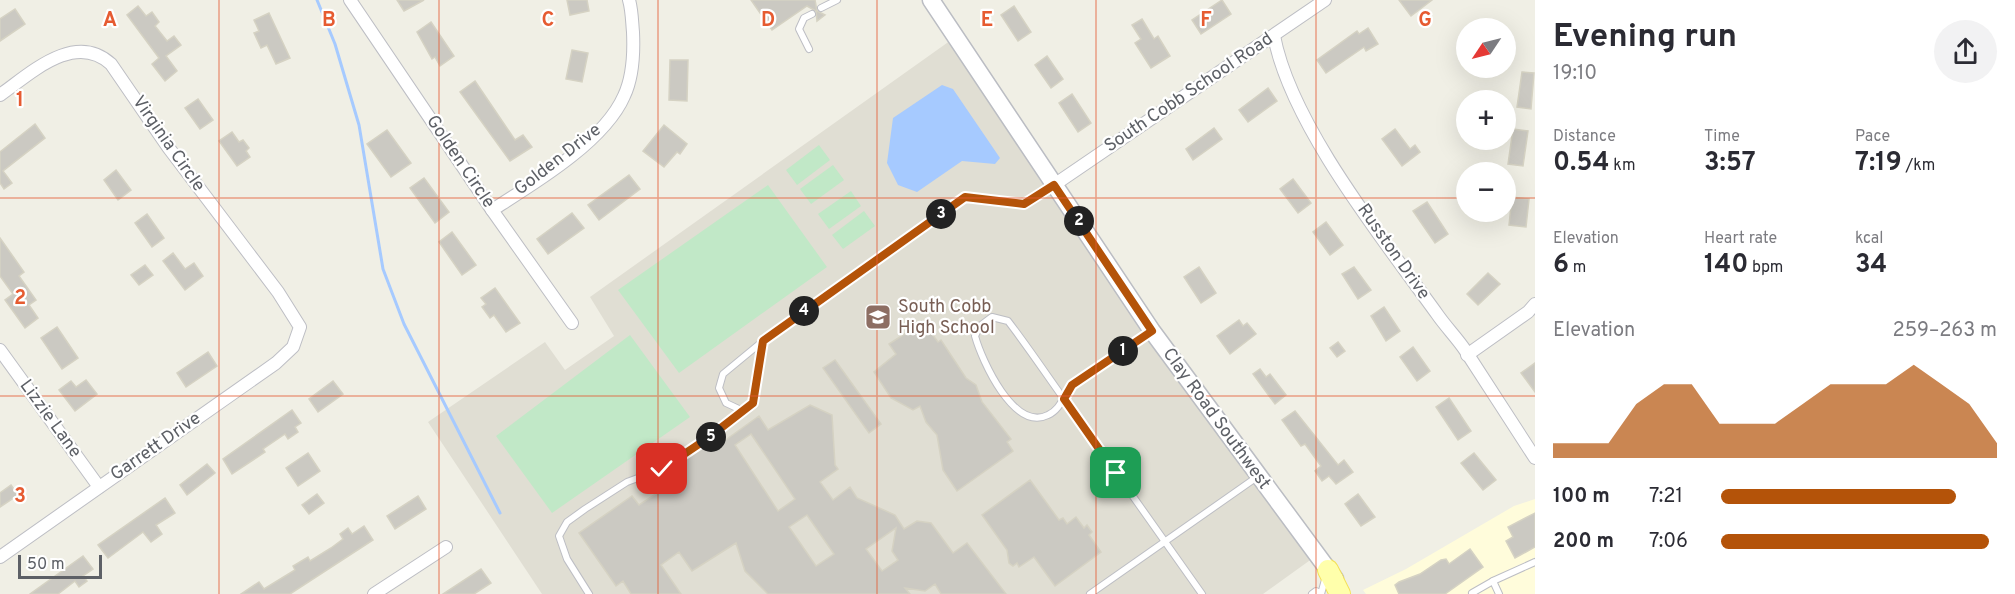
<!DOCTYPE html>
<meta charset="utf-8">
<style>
body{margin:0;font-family:Overpass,sans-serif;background:#f2f2f3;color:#2b2b33;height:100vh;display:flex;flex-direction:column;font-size:22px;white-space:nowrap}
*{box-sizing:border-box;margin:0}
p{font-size:20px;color:#7c7c81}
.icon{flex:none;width:33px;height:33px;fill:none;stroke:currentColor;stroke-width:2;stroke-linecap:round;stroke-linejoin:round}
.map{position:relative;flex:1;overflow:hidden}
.panel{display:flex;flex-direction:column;background:#fff;width:480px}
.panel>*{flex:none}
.needle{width:39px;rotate:235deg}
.tools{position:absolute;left:1456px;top:18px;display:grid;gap:12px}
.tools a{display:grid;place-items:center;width:60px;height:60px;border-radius:50%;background:#fff;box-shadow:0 6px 24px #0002;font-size:30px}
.scale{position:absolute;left:18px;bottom:15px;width:84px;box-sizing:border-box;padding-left:6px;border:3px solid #5d6066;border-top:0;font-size:16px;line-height:21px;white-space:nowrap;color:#5d6066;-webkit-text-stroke:4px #fff;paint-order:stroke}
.pin{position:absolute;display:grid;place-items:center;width:51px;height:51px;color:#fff;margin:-26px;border-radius:12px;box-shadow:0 3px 9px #0006}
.km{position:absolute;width:30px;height:30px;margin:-15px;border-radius:50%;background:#222;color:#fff;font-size:16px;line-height:30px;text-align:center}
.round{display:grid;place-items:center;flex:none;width:63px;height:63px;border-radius:32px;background:#f2f2f3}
.headline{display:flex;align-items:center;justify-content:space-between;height:102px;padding:0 18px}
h1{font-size:33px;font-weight:700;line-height:45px}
.stats{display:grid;grid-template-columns:repeat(3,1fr);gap:9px;height:102px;padding:6px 18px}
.stats div{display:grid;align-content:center}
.stats b{font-size:26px;font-weight:700}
.stats small{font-size:16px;font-weight:400}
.stats p{font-size:16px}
.chart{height:168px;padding:12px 18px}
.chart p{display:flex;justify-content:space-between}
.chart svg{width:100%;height:108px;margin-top:6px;fill:#b45309;opacity:.7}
ul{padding:0 18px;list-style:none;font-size:20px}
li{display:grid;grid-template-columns:96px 72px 1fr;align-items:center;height:45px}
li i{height:15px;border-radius:8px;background:#b45309}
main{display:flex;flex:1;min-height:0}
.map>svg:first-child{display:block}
.commercial{fill:#fffcdb}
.education{fill:#e0ded3}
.green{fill:#c1e8c7}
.water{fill:#a6caff}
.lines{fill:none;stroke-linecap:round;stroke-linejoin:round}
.stream{stroke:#a6caff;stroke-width:3}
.building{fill:#cbc9c2;stroke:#d5d2c3;stroke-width:1.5;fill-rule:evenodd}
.lane-casing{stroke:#bdbec4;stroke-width:8}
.street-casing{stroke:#bdbec4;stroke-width:14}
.secondary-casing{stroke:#bbbdc3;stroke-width:19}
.primary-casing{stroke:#f5e259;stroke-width:22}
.lane{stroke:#fff;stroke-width:6}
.street{stroke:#fff;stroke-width:12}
.secondary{stroke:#fff;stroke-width:16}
.primary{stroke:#ffffab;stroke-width:20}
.route-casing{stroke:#fff;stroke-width:12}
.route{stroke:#b45309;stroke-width:8}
.grid{fill:none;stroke:#e65b31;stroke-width:1.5;stroke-opacity:0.55}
.labels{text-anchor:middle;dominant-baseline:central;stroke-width:4.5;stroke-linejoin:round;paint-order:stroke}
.street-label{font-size:18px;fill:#5d6066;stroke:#fff}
.education-label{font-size:18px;fill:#785e54;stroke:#fff;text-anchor:start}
.grid-label{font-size:20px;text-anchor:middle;font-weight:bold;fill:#e65b31;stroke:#fff;stroke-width:4.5;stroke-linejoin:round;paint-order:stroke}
</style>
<main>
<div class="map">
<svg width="1535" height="594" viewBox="0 0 1535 594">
<rect width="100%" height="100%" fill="#f0efe5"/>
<path class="commercial" d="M1535,499V594H1366L1363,590L1406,569L1514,506Z"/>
<path class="education" d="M961,33L1053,175L1320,553L1263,594H542L428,422L545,342L565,370L614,336L590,297Z"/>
<g class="green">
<path d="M819,145L830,160L797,185L786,170Z"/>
<path d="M833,165L844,180L811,204L800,189Z"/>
<path d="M768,185L827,267L679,373L618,290Z"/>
<path d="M851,191L861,206L829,229L818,214Z"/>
<path d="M864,211L875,226L843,249L832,235Z"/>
<path d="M630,335L690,417L552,513L496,436Z"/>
</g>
<path class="water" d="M942,85L953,89L1000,158L995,164L962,161L917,192L898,185L887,163L893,118Z"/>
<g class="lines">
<path class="stream" d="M317,0L335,44L359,125L383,269L404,324L500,513"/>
</g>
<g class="building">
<path d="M397,0H424L404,11Z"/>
<path d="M567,0H587L589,11L570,15Z"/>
<path d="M751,0H815L817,11L825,15L817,21L816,11L807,6L772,30Z"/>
<path d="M1222,0L1231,14L1201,34L1192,20Z"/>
<path d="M1399,0H1432L1411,16Z"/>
<path d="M138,6L146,16L152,12L159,22L155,26L167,41L174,36L181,45L166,56L177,71L165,81L152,64L159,58L127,15Z"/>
<path d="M1014,6L1031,32L1018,41L1001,15Z"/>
<path d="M15,9L25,24L0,41V19Z"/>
<path d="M269,13L290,58L276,64L267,45L261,48L254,33L259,31L254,20Z"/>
<path d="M1142,19L1154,39L1158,36L1170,56L1151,68L1135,43L1141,39L1132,25Z"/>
<path d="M431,22L454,56L440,66L435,57L432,59L417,32Z"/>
<path d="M1368,28L1378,44L1366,51L1364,47L1326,73L1317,60L1357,31L1359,34Z"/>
<path d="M572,50L588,53L582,82L566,79Z"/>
<path d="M1047,56L1063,79L1051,88L1035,65Z"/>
<path d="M670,60H688L687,101L669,100Z"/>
<path d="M1522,72L1534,73L1531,109L1517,107Z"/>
<path d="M475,81L515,140L523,135L532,147L510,161L460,92Z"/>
<path d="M1268,88L1277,101L1248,122L1239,110Z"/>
<path d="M1072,94L1091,123L1078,132L1059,103Z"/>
<path d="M198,99L213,120L200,129L185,108Z"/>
<path d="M35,124L45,138L3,171L12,183L4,189L0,183V152Z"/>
<path d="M664,125L687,144L680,154L677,152L664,167L643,151Z"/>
<path d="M1214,128L1222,139L1193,160L1186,149Z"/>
<path d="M1395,129L1410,149L1415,145L1420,152L1402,166L1382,139Z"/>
<path d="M1513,129L1528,131L1523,166L1508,164Z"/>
<path d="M387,130L411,163L391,177L367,144Z"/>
<path d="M232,132L239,142L243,140L249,148L246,151L250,157L237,166L219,141Z"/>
<path d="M116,170L131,190L118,200L104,180Z"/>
<path d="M629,175L640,189L599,220L588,205Z"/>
<path d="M424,178L449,212L435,223L410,188Z"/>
<path d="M1293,179L1311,203L1298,213L1280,189Z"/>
<path d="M1512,197L1529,199L1526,227L1509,225Z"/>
<path d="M1427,202L1448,234L1435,243L1413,211Z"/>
<path d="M572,213L584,228L548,254L537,239Z"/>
<path d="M147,214L164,238L152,247L135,223Z"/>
<path d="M1326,222L1343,245L1330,255L1313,232Z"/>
<path d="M452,232L476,265L462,275L439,242Z"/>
<path d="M0,238L24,272L19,276L36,300L29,305L38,318L25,328L5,300L13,294L0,276Z"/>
<path d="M173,253L185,269L194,263L203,276L185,290L163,261Z"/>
<path d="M145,265L153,275L139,285L131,275Z"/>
<path d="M1199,267L1216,293L1201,303L1184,277Z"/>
<path d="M1354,267L1371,290L1358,299L1342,274Z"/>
<path d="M1488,273L1500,284L1478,305L1467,294Z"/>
<path d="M495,288L520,323L506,332L494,315L490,318L482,307L486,304L481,298Z"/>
<path d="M1384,307L1400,331L1386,341L1371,316Z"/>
<path d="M1239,320L1243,326L1247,323L1256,334L1230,354L1217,336Z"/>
<path d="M923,322L938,342L941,340L966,378L976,385L982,402L1011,439L1007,442L1013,451L957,491L943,470L937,435L926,422L920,406L913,410L891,398L874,372L896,354L889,344Z"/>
<path d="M57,327L78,358L62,369L41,338Z"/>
<path d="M1338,342L1345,351L1337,357L1330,348Z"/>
<path d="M1413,347L1430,371L1417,381L1400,357Z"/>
<path d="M208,352L217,366L186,387L177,373Z"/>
<path d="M835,360L881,424L869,433L823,368Z"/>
<path d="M1535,363V392L1521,373Z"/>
<path d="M1260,369L1266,377L1270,374L1286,395L1275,404L1253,374Z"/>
<path d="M86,380L97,394L75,411L59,390L71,381L76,387Z"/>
<path d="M333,381L343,394L318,412L309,399Z"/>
<path d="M1449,398L1471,431L1458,440L1436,407Z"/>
<path d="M810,405L832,415L835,465L838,469L820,482L833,500L850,487L857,498L895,515L904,529L917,521L931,523L953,553L967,543L1006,594H941L935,584L925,591L905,588L910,594H768L745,571L736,543L692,571L679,552L661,565L681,594H631L623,581L616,586L579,533L632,496L639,505L668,486L665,482L682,470L678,465L709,444L713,449L759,416L768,430ZM751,434L795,499L778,511L735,445ZM807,515L834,554L816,566L789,527ZM896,528L892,551L898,560L882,571L866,549Z"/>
<path d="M292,410L301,423L295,427L298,432L288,439L285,434L263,449L265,452L232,474L223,459Z"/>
<path d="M1295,411L1338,465L1344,460L1353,472L1336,484L1329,476L1322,481L1315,471L1321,466L1305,444L1301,446L1282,420Z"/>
<path d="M308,453L320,471L298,486L286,468Z"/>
<path d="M1474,453L1496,480L1483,490L1461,463Z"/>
<path d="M207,464L215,473L187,495L180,485Z"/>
<path d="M1030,480L1059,520L1063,518L1067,524L1076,517L1084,528L1087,525L1092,532L1089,535L1101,552L1055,586L1034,557L1019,567L1017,563L1013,566L1009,563L1007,550L982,515Z"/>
<path d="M11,485L18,495L0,507V493Z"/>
<path d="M317,494L324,503L309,514L302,505Z"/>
<path d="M1358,494L1375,517L1361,526L1345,504Z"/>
<path d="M418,496L426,509L395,529L387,516Z"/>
<path d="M165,498L175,513L156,525L162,534L151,542L143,532L108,558L98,545Z"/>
<path d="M1535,513V547L1515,558L1506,541L1513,537L1508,527Z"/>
<path d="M364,526L373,540L290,594H241L259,582L264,589L295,570L293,566L308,557L310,561L331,548L343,539L340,534L348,528L352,534Z"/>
<path d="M1470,549L1483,567L1445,594H1399L1395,585L1399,582L1420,574L1441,560L1446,559L1449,564Z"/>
<path d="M83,556L93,569L83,576L87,581L79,587L75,581L58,594H30Z"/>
<path d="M481,569L491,583L474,594H443Z"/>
</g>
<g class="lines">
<defs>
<g id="lane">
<path d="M821,8L837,0"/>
<path d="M809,49L799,29L804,18L812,14"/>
<path d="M1151,332C1126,349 1098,365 1074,384C1064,392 1062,409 1048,415C1014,432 982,361 975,336L980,326L992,317L1008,321C1031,351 1052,383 1074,413L1202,594"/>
<path d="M763,341L723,374L719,388L726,403L741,410L753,403L763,341L965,197L1024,204L1053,185"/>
<path d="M1472,593L1493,581"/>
<path d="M589,594L567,559L559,536L567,522L585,509L627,482L662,469L709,438L741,410"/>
<path d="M1090,594L1257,477"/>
<path d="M1312,594L1316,591L1320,593"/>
<path d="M1321,594L1326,576"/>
<path d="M1499,594L1493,581L1535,562"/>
</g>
<g id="street">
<path d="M350,0L492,210L572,323"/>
<path d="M1274,36C1291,125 1383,239 1437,314C1446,327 1457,338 1465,350C1488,386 1512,422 1535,458"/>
<path d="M0,95C31,73 75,31 111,64L168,147L278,292L300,327L293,347L276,363L0,557"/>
<path d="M1054,185L1325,0"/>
<path d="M492,210C533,184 604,142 624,96C633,77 634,53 633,32C632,22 632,10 629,0"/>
<path d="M0,350L99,487"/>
<path d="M1467,355L1528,312L1535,304"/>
<path d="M374,594L446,547"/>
</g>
<path id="secondary" d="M931,0L1152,331L1335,579"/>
<path id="primary" d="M1328,570L1340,594"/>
</defs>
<use href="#lane" class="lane-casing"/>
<use href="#street" class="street-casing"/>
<use href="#secondary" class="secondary-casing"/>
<use href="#primary" class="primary-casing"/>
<use href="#lane" class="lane"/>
<use href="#street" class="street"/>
<use href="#secondary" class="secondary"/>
<use href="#primary" class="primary"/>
</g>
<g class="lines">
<defs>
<path id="route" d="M662,469L708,438L753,403L763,341L965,197L1024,204L1054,185L1152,331L1072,385L1064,399L1116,473"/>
</defs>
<use href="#route" class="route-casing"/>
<use href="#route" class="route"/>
</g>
<path class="grid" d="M219,0V594M439,0V594M658,0V594M877,0V594M1096,0V594M1316,0V594M0,198H1467M1506,198H1535M0,396H1535"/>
<defs>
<symbol id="school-square" viewBox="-11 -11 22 22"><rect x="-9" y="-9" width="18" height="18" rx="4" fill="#8d6e63" stroke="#fff"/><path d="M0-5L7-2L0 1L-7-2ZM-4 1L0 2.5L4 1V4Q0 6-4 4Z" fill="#fff"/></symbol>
</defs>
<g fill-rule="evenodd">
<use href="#school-square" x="863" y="302" width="30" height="30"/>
</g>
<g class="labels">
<g class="street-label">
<text transform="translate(1189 93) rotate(-34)">South Cobb School Road</text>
<text transform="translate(168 144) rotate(55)">Virginia Circle</text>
<text transform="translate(558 160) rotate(-38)">Golden Drive</text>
<text transform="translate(460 162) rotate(56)">Golden Circle</text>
<text transform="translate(1393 252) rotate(55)">Russton Drive</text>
<text transform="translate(50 419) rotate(54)">Lizzie Lane</text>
<text transform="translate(1216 419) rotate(54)">Clay Road Southwest</text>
<text transform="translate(156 447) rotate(-35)">Garrett Drive</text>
</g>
<g class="education-label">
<text x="898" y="307">South Cobb<tspan x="898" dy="21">High School</tspan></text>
</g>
</g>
<g class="grid-label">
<text x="110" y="26">A</text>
<text x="329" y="26">B</text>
<text x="548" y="26">C</text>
<text x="768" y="26">D</text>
<text x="987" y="26">E</text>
<text x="1206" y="26">F</text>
<text x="1425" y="26">G</text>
<text x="20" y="106">1</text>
<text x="20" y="304">2</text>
<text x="20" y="502">3</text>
</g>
</svg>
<div class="tools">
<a><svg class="needle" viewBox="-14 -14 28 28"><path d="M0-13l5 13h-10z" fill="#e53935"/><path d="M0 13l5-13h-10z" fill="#7c7c81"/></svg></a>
<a>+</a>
<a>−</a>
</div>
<div class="scale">50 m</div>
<div class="pin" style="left:1116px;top:473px;background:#1e9e55"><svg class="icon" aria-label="arrive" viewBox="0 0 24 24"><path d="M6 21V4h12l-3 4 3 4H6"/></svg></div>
<div class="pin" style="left:662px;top:469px;background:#d93025"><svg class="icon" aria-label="check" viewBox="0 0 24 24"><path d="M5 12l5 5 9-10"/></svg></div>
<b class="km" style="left:1123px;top:351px">1</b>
<b class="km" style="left:1079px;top:221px">2</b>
<b class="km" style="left:941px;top:214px">3</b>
<b class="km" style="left:804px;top:311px">4</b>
<b class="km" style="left:711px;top:437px">5</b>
</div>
<section class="panel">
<div class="headline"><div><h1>Evening run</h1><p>19:10</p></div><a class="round"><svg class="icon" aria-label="share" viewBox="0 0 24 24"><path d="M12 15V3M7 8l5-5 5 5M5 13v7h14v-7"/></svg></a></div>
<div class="stats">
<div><p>Distance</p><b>0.54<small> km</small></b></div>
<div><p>Time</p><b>3:57</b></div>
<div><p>Pace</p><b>7:19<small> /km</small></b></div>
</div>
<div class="stats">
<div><p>Elevation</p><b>6<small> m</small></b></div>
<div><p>Heart rate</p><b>140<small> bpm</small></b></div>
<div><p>kcal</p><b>34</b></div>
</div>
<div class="chart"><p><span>Elevation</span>259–263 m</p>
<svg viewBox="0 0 160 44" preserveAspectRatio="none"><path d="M0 44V38L10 38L20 38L30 22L40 14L50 14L60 30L70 30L80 30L90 22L100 14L110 14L120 14L130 6L140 14L150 22L160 38V44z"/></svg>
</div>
<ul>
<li><b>100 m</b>7:21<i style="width:85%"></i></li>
<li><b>200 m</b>7:06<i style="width:97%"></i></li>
</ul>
</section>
</main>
